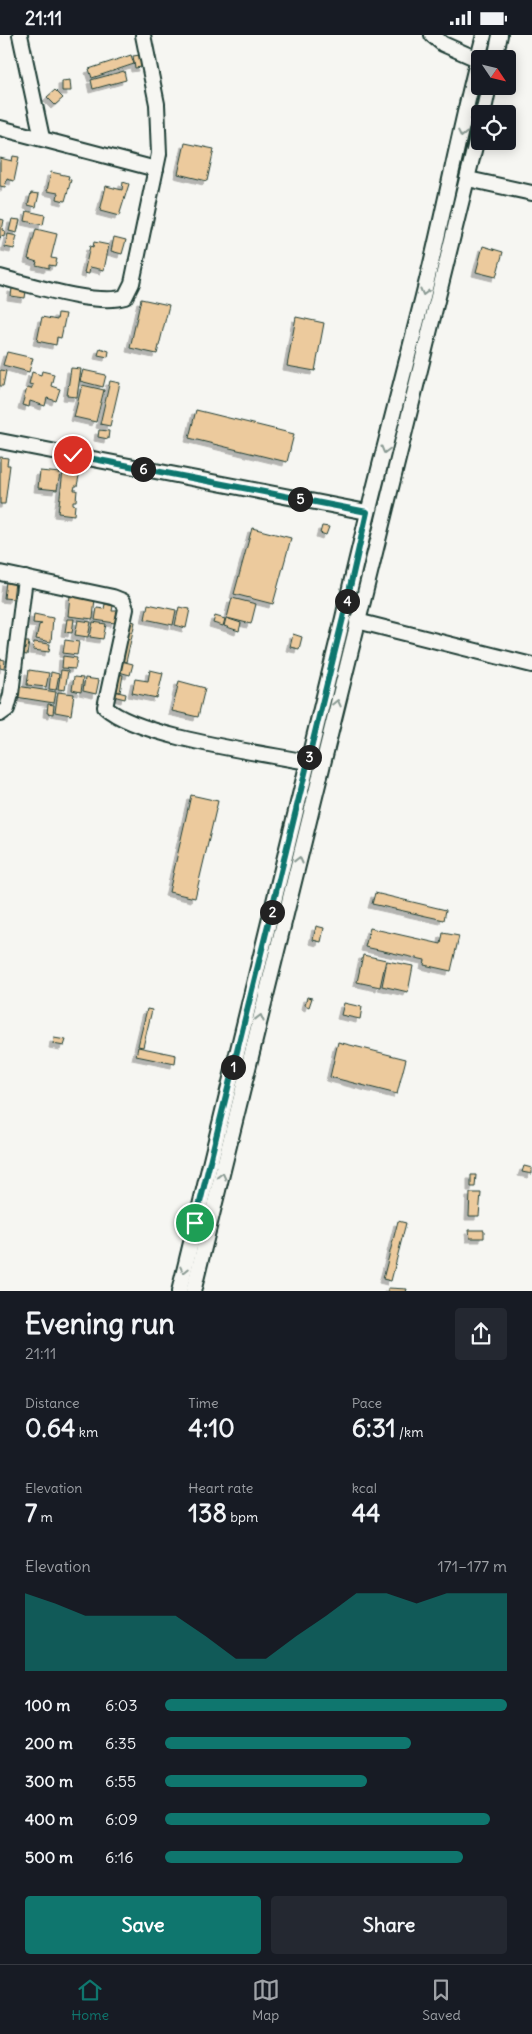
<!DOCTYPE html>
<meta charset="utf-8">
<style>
body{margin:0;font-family:Delius,sans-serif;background:#242831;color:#f1f3f6;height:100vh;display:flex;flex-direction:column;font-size:19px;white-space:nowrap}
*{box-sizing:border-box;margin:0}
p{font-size:16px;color:#9ea1a6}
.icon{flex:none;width:28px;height:28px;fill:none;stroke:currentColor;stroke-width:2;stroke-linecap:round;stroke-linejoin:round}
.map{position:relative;height:1256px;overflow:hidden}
.drawer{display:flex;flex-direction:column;background:#171b24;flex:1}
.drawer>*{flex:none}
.needle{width:32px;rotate:125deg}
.buttons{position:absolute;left:471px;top:15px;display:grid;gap:10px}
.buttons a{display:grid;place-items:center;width:45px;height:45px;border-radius:5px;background:#171b24;box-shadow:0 2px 12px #0003;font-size:25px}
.pin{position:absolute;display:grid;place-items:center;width:42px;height:42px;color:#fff;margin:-21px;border:2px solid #fff;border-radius:50%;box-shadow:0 1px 5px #0007}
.km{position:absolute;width:25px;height:25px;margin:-12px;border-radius:50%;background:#222;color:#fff;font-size:14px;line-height:25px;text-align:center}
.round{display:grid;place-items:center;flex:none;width:52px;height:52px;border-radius:5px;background:#242831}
.head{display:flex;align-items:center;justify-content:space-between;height:85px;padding:0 25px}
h1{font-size:28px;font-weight:700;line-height:38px}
.stats{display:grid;grid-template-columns:repeat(3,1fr);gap:8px;height:85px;padding:5px 25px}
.stats div{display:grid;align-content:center}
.stats b{font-size:25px;font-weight:700}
.stats small{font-size:14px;font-weight:400}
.stats p{font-size:14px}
.chart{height:140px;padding:10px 25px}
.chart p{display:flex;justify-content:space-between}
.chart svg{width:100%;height:90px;margin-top:5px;fill:#0f766e;opacity:.7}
.button{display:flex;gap:10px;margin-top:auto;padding:10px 25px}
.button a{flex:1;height:58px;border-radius:5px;background:#0f766e;color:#fff;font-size:20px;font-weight:700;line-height:58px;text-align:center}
.button a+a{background:#242831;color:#f1f3f6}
ul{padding:0 25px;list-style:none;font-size:16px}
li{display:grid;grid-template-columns:80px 60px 1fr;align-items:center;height:38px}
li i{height:12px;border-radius:6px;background:#0f766e}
.status{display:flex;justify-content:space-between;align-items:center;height:35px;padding:0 25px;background:#171b24;direction:ltr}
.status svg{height:14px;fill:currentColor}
.tab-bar{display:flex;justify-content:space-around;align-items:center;height:70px;border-top:1px solid #363941;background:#171b24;font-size:14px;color:#9ea1a6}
.tab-bar a{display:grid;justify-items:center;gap:2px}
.tab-bar .current{color:#0f766e}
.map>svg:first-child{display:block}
.building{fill:#ecca9d;stroke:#1f3d34;filter:url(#shadow)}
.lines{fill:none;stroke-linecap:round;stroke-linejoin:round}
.minor-casing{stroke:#1f3d34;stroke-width:18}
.minor{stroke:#f6f6f2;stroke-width:14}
.oneway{stroke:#8a9a93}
.route-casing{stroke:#fff;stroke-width:10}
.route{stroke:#0f766e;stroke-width:6}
</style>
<div class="status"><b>21:11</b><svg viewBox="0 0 49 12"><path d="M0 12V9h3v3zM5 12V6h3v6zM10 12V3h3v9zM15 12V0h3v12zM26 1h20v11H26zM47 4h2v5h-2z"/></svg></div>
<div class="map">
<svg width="532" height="1257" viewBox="0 0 532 1257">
<defs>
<filter id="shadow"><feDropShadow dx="-4" dy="4" stdDeviation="0" flood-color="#0004"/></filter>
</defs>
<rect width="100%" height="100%" fill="#f6f6f2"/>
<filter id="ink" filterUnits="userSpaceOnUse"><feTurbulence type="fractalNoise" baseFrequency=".02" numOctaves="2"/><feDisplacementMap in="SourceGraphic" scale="10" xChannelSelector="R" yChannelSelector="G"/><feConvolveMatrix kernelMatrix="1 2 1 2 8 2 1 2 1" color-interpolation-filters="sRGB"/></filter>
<g filter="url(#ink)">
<g class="building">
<path d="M131,20L134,29L92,43L89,34Z"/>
<path d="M140,20L142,32L135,33L133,21Z"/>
<path d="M124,36L126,45L93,54L91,45Z"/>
<path d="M70,45L71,56H62V46Z"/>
<path d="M55,55L63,63L55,70L47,62Z"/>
<path d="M185,108L214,114L207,146L178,139Z"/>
<path d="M13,121L19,122L14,146L7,144L5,152L0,151V123L12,126Z"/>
<path d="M51,137L69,141L68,144L71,145L65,166L57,164L58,158L47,156Z"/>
<path d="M123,147L129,149L119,181L100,176L106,151L122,155Z"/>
<path d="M31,158L39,159L36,172L28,170Z"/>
<path d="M27,176L45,180L43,190L25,186Z"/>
<path d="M0,184L4,185L2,195L5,196L4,202L1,201L0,204Z"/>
<path d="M12,184L20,185L17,198L9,196Z"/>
<path d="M36,194L57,199L51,223L57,224L55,231L49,230V233L36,230L37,227L28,224Z"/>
<path d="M8,199L17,201L14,214L5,212Z"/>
<path d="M114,202L126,205L122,219L111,216Z"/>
<path d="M94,207L109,210L104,235L90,232L89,239L84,238L90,211L93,212Z"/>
<path d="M483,211L503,217L496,242L476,237Z"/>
<path d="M12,253L26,256L25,263L11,261Z"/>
<path d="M141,264L169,270L157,319L130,313Z"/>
<path d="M58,278L66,279L61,303L57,302L56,310L37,306L42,282L57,285Z"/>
<path d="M296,282L324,288L315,336L287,331Z"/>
<path d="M100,313L109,316L108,322L98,320Z"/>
<path d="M7,317L33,323L29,337L3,330Z"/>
<path d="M71,333L81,334L77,362L67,361Z"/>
<path d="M0,335L6,336L3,351H0Z"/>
<path d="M83,335L106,340L103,352L80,346Z"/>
<path d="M42,336L54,339L51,351L60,354L56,366L47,363L45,371L30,366L29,372L22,370L27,353L31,354L33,350L29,349L32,337L41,340Z"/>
<path d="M110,346L120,348L110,391L100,389Z"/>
<path d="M82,350L104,355L96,387L74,382Z"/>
<path d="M196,375L294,399L287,427L189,403Z"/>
<path d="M99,395L109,396L108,404L98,402Z"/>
<path d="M0,422L8,423L7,430H10L5,469H0Z"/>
<path d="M40,436L60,438L57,455L38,453Z"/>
<path d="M63,436L77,437L76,440L79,441L77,451H75L74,455H77L76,466H73V469L75,470L74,480L58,478Z"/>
<path d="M322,491L329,492L326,500L320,498Z"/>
<path d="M252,493L291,503L273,569L234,559Z"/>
<path d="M6,546L15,547L13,564L4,563Z"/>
<path d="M70,560L95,563L93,584L68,581Z"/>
<path d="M232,563L256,569L251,589L227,583Z"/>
<path d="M105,569L113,571L112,576H117L115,588L95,585L97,573L104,574Z"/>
<path d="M148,569L176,575L173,590L145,584Z"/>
<path d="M179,572L190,574L186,593L175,590Z"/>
<path d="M34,579L53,583L51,607L36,604L39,590L42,589L33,588Z"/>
<path d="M215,581L225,584L223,591L213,588Z"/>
<path d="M226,583L241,588L239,596L224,591Z"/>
<path d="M67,584H74L72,598L65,597Z"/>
<path d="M78,585L91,587L88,602L75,600Z"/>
<path d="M131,586L135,587L126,627L121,626Z"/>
<path d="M93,587L106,589L103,604L90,602Z"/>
<path d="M293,599L302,602L299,614L290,612Z"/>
<path d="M65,605L79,607L77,620L63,618Z"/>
<path d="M22,607H29L27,620L21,619Z"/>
<path d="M34,607L50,609L49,617L33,615Z"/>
<path d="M63,621L77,623L75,634L62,633Z"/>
<path d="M0,624L5,625L4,634L0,633Z"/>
<path d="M121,626L133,629L130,640L119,637Z"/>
<path d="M29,635L49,638L46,652L27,650Z"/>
<path d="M61,635L68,636L65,655L58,654Z"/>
<path d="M150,635L163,638L157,663L132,658L135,644L148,646Z"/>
<path d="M51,637L59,639L56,655L49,654Z"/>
<path d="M118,639L123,640L120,657L115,656Z"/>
<path d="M74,642L83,643L81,657L72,655Z"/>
<path d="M85,643L99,645L96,659L83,656Z"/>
<path d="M179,646L205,653L198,682L172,676Z"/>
<path d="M17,651L56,657L54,668L16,662Z"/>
<path d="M114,656L126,659L125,664L113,661Z"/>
<path d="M58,657L74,659L71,680L55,677Z"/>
<path d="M48,669L54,670L53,679L47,678Z"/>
<path d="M191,760L218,766L195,863L169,857Z"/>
<path d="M375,858L446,875L444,885L372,869Z"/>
<path d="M316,891L324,893L321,907L313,905Z"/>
<path d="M370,893L441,909L443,898L459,901L451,936L424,930L425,925L365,912Z"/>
<path d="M363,920L386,925L380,952L357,947Z"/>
<path d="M387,926L413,931L408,957L382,951Z"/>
<path d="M307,962L312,963L309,972L305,970Z"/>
<path d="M344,968L362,972L360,984L341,980Z"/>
<path d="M147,974L152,975L143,1012L138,1011Z"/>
<path d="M54,1003L66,1005L64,1011L53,1009Z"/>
<path d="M338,1007L406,1024L397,1059L330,1042Z"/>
<path d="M138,1012L176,1020L175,1029L136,1021Z"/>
<path d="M524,1131L532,1133V1139L522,1137Z"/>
<path d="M471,1140H476L475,1152H471Z"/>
<path d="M470,1158H481L479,1181H469Z"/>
<path d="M398,1186L406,1188L391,1246L383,1244Z"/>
<path d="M469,1195H484V1203H470Z"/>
<path d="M388,1253L407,1254L406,1257H388Z"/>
</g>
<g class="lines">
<defs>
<g id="minor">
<path d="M20,0L42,103"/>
<path d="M432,0L443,9L477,24"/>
<path d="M495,24L500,0"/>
<path d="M483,79L489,51"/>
<path d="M0,93L156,134"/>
<path d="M468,144L532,158"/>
<path d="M0,242C31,250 96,271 125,262L132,248L159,119L157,69L143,0"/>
<path d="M0,406L367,477"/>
<path d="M0,538L113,562L123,566L126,574L105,672C137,702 261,718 308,727"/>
<path d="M357,586L532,630"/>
<path d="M0,679L7,674L11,659L25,543"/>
<path d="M179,1257L343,583C369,467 401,352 429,237C448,158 463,78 484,0"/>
<path d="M193,1257L480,91"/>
</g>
</defs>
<use href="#minor" class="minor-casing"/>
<use href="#minor" class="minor"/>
</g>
<defs><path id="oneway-chevron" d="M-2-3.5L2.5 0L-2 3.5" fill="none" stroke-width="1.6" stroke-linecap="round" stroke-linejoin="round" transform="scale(1.25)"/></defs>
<g class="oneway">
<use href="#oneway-chevron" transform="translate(462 99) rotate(102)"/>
<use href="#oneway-chevron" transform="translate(424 257) rotate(104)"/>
<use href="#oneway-chevron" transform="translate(385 415) rotate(105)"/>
<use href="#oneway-chevron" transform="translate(337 668) rotate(-77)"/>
<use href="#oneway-chevron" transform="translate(299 825) rotate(-76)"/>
<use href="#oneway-chevron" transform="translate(260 983) rotate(-76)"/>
<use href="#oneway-chevron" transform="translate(222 1141) rotate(-76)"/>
<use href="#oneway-chevron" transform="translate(184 1235) rotate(103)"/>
</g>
</g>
<g class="lines" filter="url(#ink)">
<defs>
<path id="route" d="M73,420L367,477L343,583L195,1188"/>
</defs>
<use href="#route" class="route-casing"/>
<use href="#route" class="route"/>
</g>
</svg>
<div class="buttons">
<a><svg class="needle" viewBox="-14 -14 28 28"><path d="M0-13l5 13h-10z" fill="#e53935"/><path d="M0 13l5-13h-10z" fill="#9ea1a6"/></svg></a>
<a><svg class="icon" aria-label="locate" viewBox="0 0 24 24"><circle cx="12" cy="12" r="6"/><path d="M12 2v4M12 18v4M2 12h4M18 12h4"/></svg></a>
</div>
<div class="pin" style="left:195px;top:1188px;background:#1e9e55"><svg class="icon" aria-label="arrive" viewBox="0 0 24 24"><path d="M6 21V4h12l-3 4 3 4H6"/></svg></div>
<div class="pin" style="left:73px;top:420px;background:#d93025"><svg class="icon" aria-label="check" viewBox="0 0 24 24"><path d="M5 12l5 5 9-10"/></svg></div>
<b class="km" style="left:233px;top:1032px">1</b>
<b class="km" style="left:272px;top:877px">2</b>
<b class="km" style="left:309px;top:722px">3</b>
<b class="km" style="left:347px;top:566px">4</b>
<b class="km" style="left:300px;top:464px">5</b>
<b class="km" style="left:143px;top:434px">6</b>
</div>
<section class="drawer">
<div class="head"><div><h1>Evening run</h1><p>21:11</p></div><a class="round"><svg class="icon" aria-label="share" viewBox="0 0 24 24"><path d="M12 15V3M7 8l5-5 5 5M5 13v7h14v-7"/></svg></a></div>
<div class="stats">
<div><p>Distance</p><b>0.64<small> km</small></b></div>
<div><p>Time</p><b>4:10</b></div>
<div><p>Pace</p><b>6:31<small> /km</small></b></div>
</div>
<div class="stats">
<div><p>Elevation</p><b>7<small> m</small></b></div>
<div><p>Heart rate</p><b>138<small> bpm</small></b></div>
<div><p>kcal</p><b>44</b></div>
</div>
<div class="chart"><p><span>Elevation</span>171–177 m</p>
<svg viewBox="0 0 160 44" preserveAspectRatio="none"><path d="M0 44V6L10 11L20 17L30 17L40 17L50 17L60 27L70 38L80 38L90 27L100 17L110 6L120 6L130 11L140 6L150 6L160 6V44z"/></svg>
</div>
<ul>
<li><b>100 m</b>6:03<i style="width:100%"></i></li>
<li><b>200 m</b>6:35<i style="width:72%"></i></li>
<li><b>300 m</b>6:55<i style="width:59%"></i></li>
<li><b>400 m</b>6:09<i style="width:95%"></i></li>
<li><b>500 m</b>6:16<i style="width:87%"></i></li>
</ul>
<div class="button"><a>Save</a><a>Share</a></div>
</section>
<nav class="tab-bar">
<a class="current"><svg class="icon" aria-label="home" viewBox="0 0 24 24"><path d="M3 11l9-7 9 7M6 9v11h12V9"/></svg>Home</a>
<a><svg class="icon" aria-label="map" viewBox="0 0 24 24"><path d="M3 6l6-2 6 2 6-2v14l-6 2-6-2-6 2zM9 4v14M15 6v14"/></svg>Map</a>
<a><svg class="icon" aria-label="saved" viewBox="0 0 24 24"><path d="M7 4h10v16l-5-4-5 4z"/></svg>Saved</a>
</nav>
